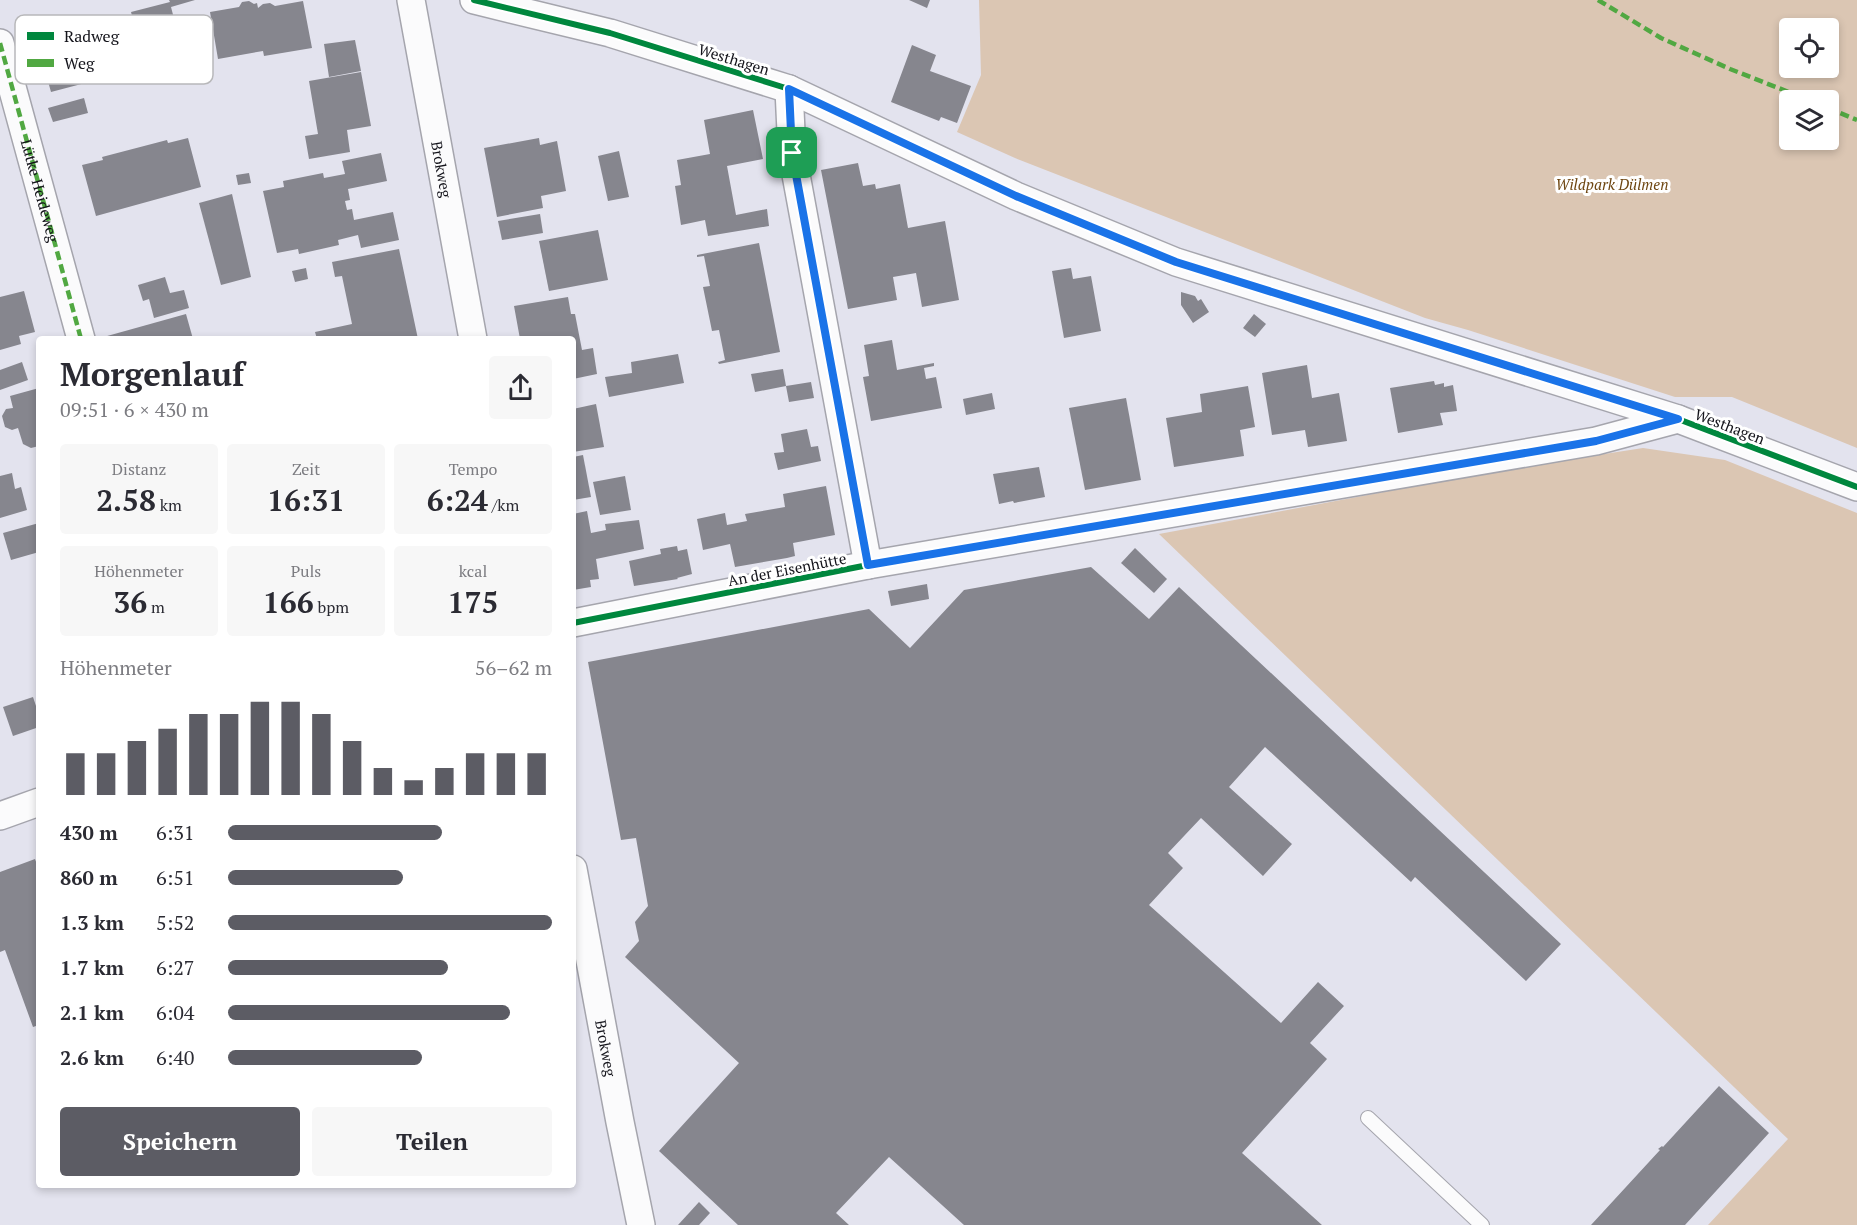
<!DOCTYPE html>
<html lang="de">
<meta charset="utf-8">
<style>
body{margin:0;font-family:"PT Serif",serif;background:#f7f7f7;color:#2b2b33;height:100vh;display:flex;flex-direction:column;font-size:22px;white-space:nowrap}
*{box-sizing:border-box;margin:0}
p{font-size:20px;color:#7c7c81}
.icon{flex:none;width:33px;height:33px;fill:none;stroke:currentColor;stroke-width:2;stroke-linecap:round;stroke-linejoin:round}
.map{position:relative;flex:1;overflow:hidden}
.drawer{position:absolute;left:36px;top:336px;width:540px;height:852px;display:flex;flex-direction:column;background:#fff;border-radius:6px;box-shadow:0 3px 9px #0003}
.drawer>*{flex:none}
.fabs{position:absolute;left:1779px;top:18px;display:grid;gap:12px}
.fabs a{display:grid;place-items:center;width:60px;height:60px;border-radius:6px;background:#fff;box-shadow:0 3px 9px #0003;font-size:30px}
.pin{position:absolute;display:grid;place-items:center;width:51px;height:51px;color:#fff;margin:-26px;border-radius:12px;box-shadow:0 3px 9px #0006}
.round{display:grid;place-items:center;flex:none;width:63px;height:63px;border-radius:6px;background:#f7f7f7}
.head{display:flex;align-items:center;justify-content:space-between;height:102px;padding:0 24px}
h1{font-size:33px;font-weight:800;line-height:45px}
.metrics{display:grid;grid-template-columns:repeat(3,1fr);gap:9px;height:102px;padding:6px 24px}
.metrics div{display:grid;align-content:center;border-radius:6px;background:#f7f7f7;text-align:center}
.metrics b{font-size:30px;font-weight:800}
.metrics small{font-size:16px;font-weight:400}
.metrics p{font-size:16px}
.chart{height:168px;padding:12px 24px}
.chart p{display:flex;justify-content:space-between}
.chart svg{width:100%;height:108px;margin-top:6px;stroke:#5c5c64;stroke-width:6}
.primary-button{display:flex;gap:12px;margin-top:auto;padding:12px 24px}
.primary-button a{flex:1;height:69px;border-radius:6px;background:#5c5c64;color:#fff;font-size:24px;font-weight:800;line-height:69px;text-align:center}
.primary-button a+a{background:#f7f7f7;color:#2b2b33}
ul{padding:0 24px;list-style:none;font-size:20px}
li{display:grid;grid-template-columns:96px 72px 1fr;align-items:center;height:45px}
li i{height:15px;border-radius:8px;background:#5c5c64}
.map>svg:first-child{display:block}
.green{fill:#dbc6b3;fill-rule:evenodd}
.building{fill:#86868e}
.lines{fill:none;stroke-linecap:round;stroke-linejoin:round}
.lane-casing{stroke:#a5a5ad;stroke-width:16}
.street-casing{stroke:#a5a5ad;stroke-width:30}
.lane{stroke:#fbfbfc;stroke-width:14}
.street{stroke:#fbfbfc;stroke-width:27}
.quiet{stroke:#51a842;stroke-width:4.5;stroke-dasharray:9 4.5;stroke-linecap:butt}
.cycleway-casing{stroke:#fff;stroke-width:10}
.cycleway{stroke:#00873e;stroke-width:6}
.route-casing{stroke:#fff;stroke-width:12}
.route{stroke:#1a73e8;stroke-width:8}
.labels{text-anchor:middle;dominant-baseline:central;stroke-width:6;stroke-linejoin:round;paint-order:stroke}
.street-label{font-size:15px;fill:#13131a;stroke:#fff}
.park-label{font-size:15px;font-style:italic;fill:#6e4611;stroke:#fff}
.key{fill:#fff;stroke:#b8b8ba;stroke-width:1.5}
.key-label{font-size:16px;fill:#13131a}
</style>
<div class="map">
<svg width="1857" height="1225" viewBox="0 0 1857 1225">
<rect width="100%" height="100%" fill="#e3e3ee"/>
<g class="green">
<path d="M979,0H1857V448L1732,397H1675L1468,330L1425,318L1015,158L957,132L981,75ZM1828,28V68H1790V28ZM1790,100H1828V140H1790Z"/>
<path d="M1643,448L1725,460L1857,513V1225H1708L1788,1139L1159,534L1496,471Z"/>
</g>
<g class="building">
<path d="M169,0H195L171,7L184,57L51,92L40,53L48,51L44,36L118,16L122,31L135,27L131,12L170,2Z"/>
<path d="M909,0H930L927,8Z"/>
<path d="M249,1L254,4L257,3L258,8L263,4L270,3L275,6L303,1L312,48L264,56L263,51L218,59L210,12L239,7L242,2Z"/>
<path d="M355,40L361,71L329,77L324,44Z"/>
<path d="M912,45L936,55L930,71L971,86L957,123L941,117L939,121L891,102Z"/>
<path d="M361,72L371,126L347,130L350,152L309,159L305,136L318,134L309,81Z"/>
<path d="M84,98L88,113L53,122L48,108Z"/>
<path d="M753,110L763,159L727,166L736,215L767,209L769,226L708,236L705,220L681,225L675,186L681,185L677,160L710,154L704,120Z"/>
<path d="M188,138L201,187L96,216L82,165L103,160L102,157L167,140L168,143Z"/>
<path d="M539,138L540,145L557,141L566,191L541,196L543,208L497,217L484,148Z"/>
<path d="M619,151L629,197L608,201L598,156Z"/>
<path d="M381,153L387,181L348,189L350,200L345,201L347,210L352,209L354,220L393,212L399,240L361,248L358,235L338,240L339,245L299,254L298,249L277,253L263,191L284,187L283,181L323,173L324,178L345,174L342,161Z"/>
<path d="M858,163L863,186L875,184L876,189L900,184L908,228L945,221L959,300L922,307L916,273L893,277L897,300L848,309L821,170Z"/>
<path d="M249,173L251,183L238,185L236,175Z"/>
<path d="M232,194L251,277L221,285L199,203Z"/>
<path d="M540,214L543,233L502,240L498,221Z"/>
<path d="M598,230L608,280L549,291L539,241Z"/>
<path d="M759,243L780,352L719,364L718,362L725,360L719,330L712,331L703,287L710,286L704,256L697,257V255Z"/>
<path d="M399,249L418,339H317L315,332L352,324L342,276L335,277L332,262Z"/>
<path d="M306,268L308,279L295,282L292,271Z"/>
<path d="M1071,268L1073,279L1091,276L1101,331L1064,338L1052,271Z"/>
<path d="M165,277L170,293L184,290L189,308L154,318L149,299L143,301L138,285Z"/>
<path d="M24,291L35,332L19,336L21,344L0,350V297Z"/>
<path d="M1181,292L1195,296L1198,301L1201,299L1209,312L1193,323L1181,305Z"/>
<path d="M568,297L571,314H575L582,350L593,348L597,374L573,379V339H520L514,306Z"/>
<path d="M186,314L193,339H101L100,338Z"/>
<path d="M1254,314L1266,324L1255,337L1243,328Z"/>
<path d="M892,340L897,370L934,363V366L924,368L926,379L936,377L942,408L871,421L863,377L869,376L864,345Z"/>
<path d="M678,354L684,383L609,397L605,377L632,373L631,362Z"/>
<path d="M22,362L28,380L0,390V370Z"/>
<path d="M1307,365L1312,398L1339,393L1347,441L1308,447L1305,430L1272,435L1262,373Z"/>
<path d="M783,369L786,386L755,392L751,374Z"/>
<path d="M1434,381L1435,385L1444,383V387L1453,385L1457,411L1440,413L1443,425L1398,433L1390,388Z"/>
<path d="M811,382L814,398L789,402L786,386Z"/>
<path d="M1248,386L1255,427L1240,430L1244,456L1174,467L1166,418L1202,412L1200,394Z"/>
<path d="M39,388V446L31,448L23,444L18,428L12,430L5,427L2,416L6,409L13,408L10,396Z"/>
<path d="M992,393L995,409L966,415L963,399Z"/>
<path d="M1126,398L1141,480L1085,490L1069,408Z"/>
<path d="M596,404L604,447L573,452V409Z"/>
<path d="M807,429L811,447L818,446L821,461L778,470L774,453L784,452L781,434Z"/>
<path d="M583,455L591,497L573,500V457Z"/>
<path d="M1039,467L1045,497L1014,503L1013,501L999,504L993,474Z"/>
<path d="M12,473L15,489L21,487L27,510L0,518V476Z"/>
<path d="M625,476L631,510L600,515L593,482Z"/>
<path d="M826,486L835,535L793,543L795,556L787,558L735,567L730,544L703,550L697,519L725,513L727,525L747,521L745,514L785,507L783,494Z"/>
<path d="M587,511L591,533L606,530L605,524L639,520L644,549L596,559L599,579L590,580L591,587L573,590V514Z"/>
<path d="M39,523V552L11,560L3,533Z"/>
<path d="M677,546L678,551L687,549L692,574L677,578L678,579L634,586L629,561L661,554L660,549Z"/>
<path d="M1135,548L1167,579L1154,593L1121,563Z"/>
<path d="M1091,567L1149,619L1179,587L1561,944L1526,981L1415,877L1411,882L1265,747L1229,787L1292,844L1263,876L1201,818L1168,853L1183,868L1149,905L1281,1023L1318,982L1344,1006L1310,1043L1327,1059L1242,1153L1322,1225H964L889,1157L836,1213L849,1225H738L659,1151L739,1063L625,957L639,941L635,922L648,906L636,838L621,840L588,662L869,609L910,648L964,590Z"/>
<path d="M927,584L929,599L891,606L888,591Z"/>
<path d="M33,697L39,715V727L13,736L3,707Z"/>
<path d="M35,859L39,870V1034L36,1026L33,1027L5,950L0,952V872Z"/>
<path d="M1719,1086L1769,1133L1685,1225H1591L1660,1150L1658,1149L1662,1146L1663,1147Z"/>
<path d="M699,1202L710,1213L699,1225H678Z"/>
</g>
<g class="lines">
<defs>
<path id="lane" d="M1368,1118L1482,1225"/>
<g id="street">
<path id="s1" d="M411,0L473,339"/>
<path d="M474,0L610,33L789,89L1016,196L1176,262L1678,419L1857,487"/>
<path id="s2" d="M0,43L81,339"/>
<path d="M789,89L792,153L868,565"/>
<path d="M573,623L868,565L1596,441L1678,419"/>
<path d="M0,816L39,802"/>
<path id="s3" d="M573,869L620,1122L641,1225"/>
</g>
</defs>
<use href="#lane" class="lane-casing"/>
<use href="#street" class="street-casing"/>
<use href="#lane" class="lane"/>
<use href="#street" class="street"/>
<g class="quiet">
<path d="M1598,0L1661,38L1730,69L1809,100"/>
<path d="M0,43L81,339"/>
<path d="M1828,108L1857,120"/>
</g>
<defs>
<g id="cycleway">
<path d="M474,0L610,33L789,89L1016,196L1176,262L1678,419L1857,487"/>
<path d="M573,623L868,565L1596,441L1678,419"/>
</g>
</defs>
<use href="#cycleway" class="cycleway-casing"/>
<use href="#cycleway" class="cycleway"/>
</g>
<g class="lines">
<defs>
<path id="route" d="M789,89L1016,196L1176,262L1678,419L1596,441L868,565L792,153Z"/>
</defs>
<use href="#route" class="route-casing"/>
<use href="#route" class="route"/>
</g>
<g class="labels">
<g class="street-label">
<text transform="translate(734 59) rotate(17)">Westhagen</text>
<text stroke="none"><textPath href="#s1" startOffset="172">Brokweg</textPath></text>
<text stroke="none"><textPath href="#s2" startOffset="153">Lütke Heideweg</textPath></text>
<text transform="translate(1730 426) rotate(21)">Westhagen</text>
<text transform="translate(787 569) rotate(-11)">An der Eisenhütte</text>
<text stroke="none"><textPath href="#s3" startOffset="182">Brokweg</textPath></text>
</g>
<g class="park-label">
<text x="1612" y="184">Wildpark Dülmen</text>
</g>
</g>
<rect x="15" y="15" width="198" height="69" rx="9" class="key"/>
<rect x="27" y="32" width="27" height="8" fill="#00873e"/>
<rect x="27" y="59" width="27" height="8" fill="#51a842"/>
<g class="key-label">
<text x="64" y="42">Radweg</text>
<text x="64" y="69">Weg</text>
</g>
</svg>
<div class="fabs">
<a><svg class="icon" aria-label="locate" viewBox="0 0 24 24"><circle cx="12" cy="12" r="6"/><path d="M12 2v4M12 18v4M2 12h4M18 12h4"/></svg></a>
<a><svg class="icon" aria-label="layers" viewBox="0 0 24 24"><path d="M12 4l9 5-9 5-9-5zM3 14l9 5 9-5"/></svg></a>
</div>
<div class="pin" style="left:792px;top:153px;background:#1e9e55"><svg class="icon" aria-label="arrive" viewBox="0 0 24 24"><path d="M6 21V4h12l-3 4 3 4H6"/></svg></div>
<section class="drawer">
<div class="head"><div><h1>Morgenlauf</h1><p>09:51 · 6 × 430 m</p></div><a class="round"><svg class="icon" aria-label="share" viewBox="0 0 24 24"><path d="M12 15V3M7 8l5-5 5 5M5 13v7h14v-7"/></svg></a></div>
<div class="metrics">
<div><p>Distanz</p><b>2.58<small> km</small></b></div>
<div><p>Zeit</p><b>16:31</b></div>
<div><p>Tempo</p><b>6:24<small> /km</small></b></div>
</div>
<div class="metrics">
<div><p>Höhenmeter</p><b>36<small> m</small></b></div>
<div><p>Puls</p><b>166<small> bpm</small></b></div>
<div><p>kcal</p><b>175</b></div>
</div>
<div class="chart"><p><span>Höhenmeter</span>56–62 m</p>
<svg viewBox="0 0 160 44" preserveAspectRatio="none"><path d="M5 44V27M15 44V27M25 44V22M35 44V17M45 44V11M55 44V11M65 44V6M75 44V6M85 44V11M95 44V22M105 44V33M115 44V38M125 44V33M135 44V27M145 44V27M155 44V27"/></svg>
</div>
<ul>
<li><b>430 m</b>6:31<i style="width:66%"></i></li>
<li><b>860 m</b>6:51<i style="width:54%"></i></li>
<li><b>1.3 km</b>5:52<i style="width:100%"></i></li>
<li><b>1.7 km</b>6:27<i style="width:68%"></i></li>
<li><b>2.1 km</b>6:04<i style="width:87%"></i></li>
<li><b>2.6 km</b>6:40<i style="width:60%"></i></li>
</ul>
<div class="primary-button"><a>Speichern</a><a>Teilen</a></div>
</section>
</div>
